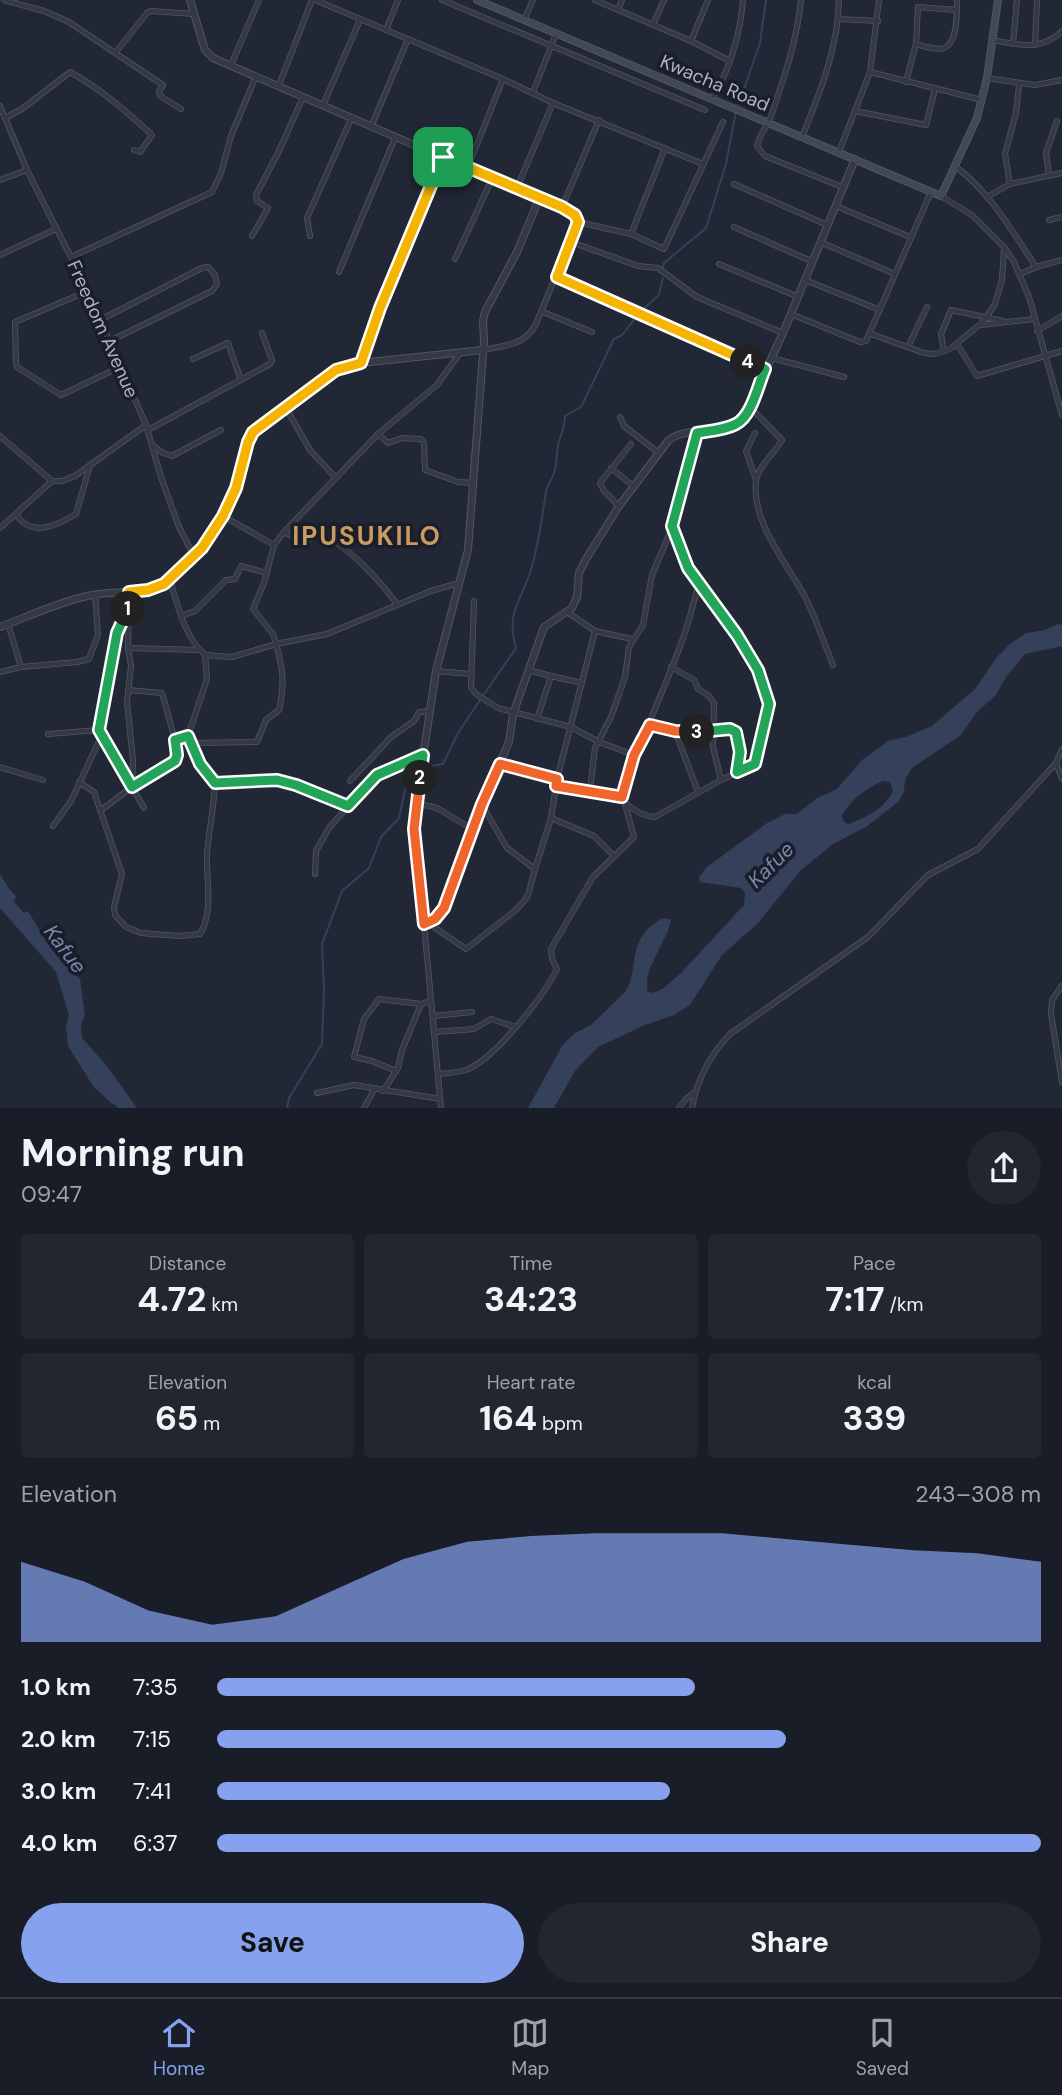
<!DOCTYPE html>
<meta charset="utf-8">
<style>
body{margin:0;font-family:"DM Sans",sans-serif;background:#22262f;color:#f1f3f6;height:100vh;display:flex;flex-direction:column;font-size:26px;white-space:nowrap}
*{box-sizing:border-box;margin:0}
p{font-size:23px;color:#9fa2a7}
.icon{flex:none;width:38px;height:38px;fill:none;stroke:currentColor;stroke-width:2;stroke-linecap:round;stroke-linejoin:round}
.map{position:relative;height:1108px;overflow:hidden}
.sheet{display:flex;flex-direction:column;background:#191d27;flex:1}
.sheet>*{flex:none}
.pin{position:absolute;display:grid;place-items:center;width:60px;height:60px;color:#fff;margin:-30px;border-radius:14px;box-shadow:0 4px 10px #0006}
.km{position:absolute;width:35px;height:35px;margin:-18px;border-radius:50%;background:#222;color:#fff;font-size:19px;line-height:35px;text-align:center}
.round{display:grid;place-items:center;flex:none;width:74px;height:74px;border-radius:37px;background:#22262f}
.summary{display:flex;align-items:center;justify-content:space-between;height:119px;padding:0 21px}
h1{font-size:38px;font-weight:700;line-height:52px}
.stats{display:grid;grid-template-columns:repeat(3,1fr);gap:10px;height:119px;padding:7px 21px}
.stats div{display:grid;align-content:center;border-radius:7px;background:#22262f;text-align:center}
.stats b{font-size:35px;font-weight:700}
.stats small{font-size:19px;font-weight:400}
.stats p{font-size:19px}
.chart{height:196px;padding:14px 21px}
.chart p{display:flex;justify-content:space-between}
.chart svg{width:100%;height:126px;margin-top:7px;fill:#86a2ef;opacity:.7}
.primary-button{display:flex;gap:14px;margin-top:auto;padding:14px 21px}
.primary-button a{flex:1;height:80px;border-radius:42px;background:#86a2ef;color:#111;font-size:28px;font-weight:700;line-height:80px;text-align:center}
.primary-button a+a{background:#22262f;color:#f1f3f6}
ul{padding:0 21px;list-style:none;font-size:23px}
li{display:grid;grid-template-columns:112px 84px 1fr;align-items:center;height:52px}
li i{height:18px;border-radius:9px;background:#86a2ef}
.tab-bar{display:flex;justify-content:space-around;align-items:center;height:98px;border-top:2px solid #373b44;background:#191d27;font-size:19px;color:#9fa2a7}
.tab-bar a{display:grid;justify-items:center;gap:4px}
.tab-bar .current{color:#86a2ef}
.map>svg:first-child{display:block}
.water{fill:#35405b;fill-rule:evenodd}
.lines{fill:none;stroke-linecap:round;stroke-linejoin:round}
.stream{stroke:#35405b;stroke-width:2}
.minor-casing{stroke:#515663;stroke-width:6}
.tertiary-casing{stroke:#515663;stroke-width:8}
.secondary-casing{stroke:#515663;stroke-width:8}
.minor{stroke:#343945;stroke-width:4.5}
.tertiary{stroke:#343945;stroke-width:6}
.secondary{stroke:#424858;stroke-width:6}
.split-1-casing{stroke:#fff;stroke-width:14}
.split-2-casing{stroke:#fff;stroke-width:14}
.split-3-casing{stroke:#fff;stroke-width:14}
.split-4-casing{stroke:#fff;stroke-width:14}
.split-5-casing{stroke:#fff;stroke-width:14}
.split-1{stroke:#f5b400;stroke-width:9}
.split-2{stroke:#22a559;stroke-width:9}
.split-3{stroke:#f0652b;stroke-width:9}
.split-4{stroke:#22a559;stroke-width:9}
.split-5{stroke:#f5b400;stroke-width:9}
.labels{text-anchor:middle;dominant-baseline:central;stroke-width:7;stroke-linejoin:round;paint-order:stroke}
.street-label{font-size:19px;fill:#aeb3c2;stroke:#1a1e2a}
.water-label{font-size:21px;font-style:italic;fill:#7887a9;stroke:#1a1e2a}
.district-label{font-size:26px;font-weight:bold;letter-spacing:2px;fill:#ca9b61;stroke:#1a1e2a}
</style>
<div class="map">
<svg width="1062" height="1108" viewBox="0 0 1062 1108">
<rect width="100%" height="100%" fill="#212734"/>
<g class="water">
<path d="M1058,624L1062,625V646L1025,654L1006,677L996,695L977,712L961,735L912,768L905,780L904,792L898,802L866,827L833,844L801,870L758,923L722,955L690,1005L674,1015L645,1025L598,1047L575,1071L554,1108H528L562,1046L575,1033L591,1025L626,991C639,969 627,943 655,923C661,918 664,917 671,920L668,931L650,968L647,979V991L653,993L664,988L682,972L744,905L745,893L741,888L700,882L699,877L707,867L767,823L785,814H797L817,798L837,789L862,760L888,741L906,737L932,726L975,689L997,657L1010,644L1026,633L1045,630ZM884,781L890,782L893,791C883,810 868,816 849,824L844,822L842,816C850,800 867,787 884,781Z"/>
<path d="M0,874L10,890L16,896L14,902L24,913L28,911L44,938L55,947L57,956L80,979L85,1015L81,1024L82,1038L107,1066L137,1108H117L116,1105L112,1104L93,1086L68,1046L66,1026L69,1015L56,972L0,908Z"/>
</g>
<g class="lines">
<g class="stream">
<path d="M738,106L760,43L766,0"/>
<path d="M663,268L664,263L706,228L726,164L736,111"/>
<path d="M639,313L659,295L663,278"/>
<path d="M482,697L516,648C505,610 523,600 532,566C539,542 542,517 546,492C547,485 552,480 554,473C558,462 556,451 559,441C562,432 565,426 565,416L581,407L614,339L622,335L637,316"/>
<path d="M425,767L443,764L458,733L480,700"/>
<path d="M287,1108L289,1098L322,1044L324,991L322,944L342,891L369,868L381,837L399,818L405,790L416,768H419"/>
</g>
<defs>
<g id="minor">
<path d="M4,0L44,11L69,22L163,85L159,92L160,96L181,109"/>
<path d="M315,0L503,79L553,103L703,164"/>
<path d="M442,0L705,110"/>
<path d="M595,0L691,41L730,61"/>
<path d="M801,0C797,41 784,78 771,116C767,127 760,134 757,146L765,156L842,187"/>
<path d="M618,10L622,0"/>
<path d="M839,19L878,21"/>
<path d="M524,20L533,0"/>
<path d="M653,25L664,0"/>
<path d="M386,30L398,0"/>
<path d="M993,40C1017,45 1043,51 1062,31"/>
<path d="M691,41L708,0"/>
<path d="M916,44C923,46 937,51 944,48C958,43 957,12 957,0"/>
<path d="M1013,44L1017,0"/>
<path d="M1035,45L1037,0"/>
<path d="M116,52L147,13L151,11L194,14"/>
<path d="M231,65L259,0"/>
<path d="M870,72L982,100"/>
<path d="M987,78L1035,85L1062,80"/>
<path d="M906,82L916,44L918,7L957,10"/>
<path d="M279,85L312,0"/>
<path d="M533,92L556,34"/>
<path d="M712,99C730,69 740,35 743,0"/>
<path d="M323,105L360,20"/>
<path d="M0,106L27,170L88,291L146,425L161,477L179,527L194,556"/>
<path d="M855,111L926,125L935,89"/>
<path d="M5,118L22,109L70,72C101,89 126,111 152,135L140,152L134,150"/>
<path d="M371,127L408,39"/>
<path d="M802,137C820,92 838,49 839,0"/>
<path d="M665,148L631,234L664,249L723,122"/>
<path d="M839,152L870,72L879,0"/>
<path d="M468,167L503,79"/>
<path d="M956,167C990,192 1013,232 1036,267L1062,260"/>
<path d="M1049,176L1046,153L1057,121"/>
<path d="M0,180L27,170"/>
<path d="M734,184L827,225"/>
<path d="M1010,184L1062,173"/>
<path d="M516,190L553,103"/>
<path d="M941,196L972,215L1004,247L1014,262L1029,297L1062,415"/>
<path d="M987,197L1010,184L1005,154L1016,113L1019,85"/>
<path d="M539,199L562,207L599,120"/>
<path d="M836,206L910,237"/>
<path d="M1049,220L1062,217"/>
<path d="M578,222L631,234"/>
<path d="M734,227L811,261"/>
<path d="M252,236L268,208L257,201L256,195L279,151L303,97"/>
<path d="M310,236L307,218L351,119"/>
<path d="M571,242L638,266L658,268L697,297L783,333"/>
<path d="M820,242L895,274"/>
<path d="M0,255L56,229"/>
<path d="M71,257L212,192L221,173L231,136L256,76"/>
<path d="M455,259L492,179"/>
<path d="M719,264L796,296"/>
<path d="M339,272L395,138"/>
<path d="M1020,274L1036,267"/>
<path d="M557,277L765,369"/>
<path d="M805,280L880,310"/>
<path d="M88,291L15,322L16,363L17,367L61,395L120,367"/>
<path d="M543,312L592,332"/>
<path d="M791,314L860,342L866,341L931,192"/>
<path d="M100,320L202,268L208,267L215,275L217,284L212,291L110,341"/>
<path d="M981,325L1034,319"/>
<path d="M1037,331L1062,316"/>
<path d="M871,334L924,353L935,354L950,349L983,322L995,304L1002,280L1004,248"/>
<path d="M957,344L977,376L1062,351"/>
<path d="M908,347L927,307"/>
<path d="M483,350C506,345 524,346 536,324L578,222L575,215L562,207"/>
<path d="M944,351L941,334L951,310L1003,321"/>
<path d="M772,358L844,377"/>
<path d="M193,359L228,343L241,380"/>
<path d="M361,363L380,308L443,157"/>
<path d="M750,407L782,440C776,452 758,466 756,481C751,523 788,564 806,599C817,621 824,643 833,665"/>
<path d="M286,408L310,450L335,477"/>
<path d="M620,417L624,426L659,453"/>
<path d="M148,430L270,364L272,360L262,333"/>
<path d="M755,433L746,451L756,480"/>
<path d="M378,434L388,443L402,438L421,439L424,443L425,470L458,482L473,483"/>
<path d="M0,436L52,481"/>
<path d="M152,445L163,453L172,456L221,430"/>
<path d="M611,468L633,486"/>
<path d="M619,506L604,491L600,483L631,444"/>
<path d="M16,514C31,538 56,526 76,514L90,465"/>
<path d="M223,516L274,545"/>
<path d="M0,528L52,481H62L75,476L146,425"/>
<path d="M284,532L305,543L318,533C345,542 381,582 397,604"/>
<path d="M170,580C178,606 184,636 205,655L207,679L188,736C196,753 202,769 215,783C235,785 255,778 275,780C299,782 325,797 348,806"/>
<path d="M129,592L128,648L131,666L127,702L133,761L132,782"/>
<path d="M474,601L471,687L476,694L498,708L571,727L599,742L634,755"/>
<path d="M128,613L122,621L117,633L99,730L144,808"/>
<path d="M181,616L195,611L226,580L235,579L241,566L267,573"/>
<path d="M8,624L21,667"/>
<path d="M595,631L632,639"/>
<path d="M128,648L199,650"/>
<path d="M205,655L232,657L276,644L273,634L253,609L264,583L274,545L284,532L378,434L437,385L460,353"/>
<path d="M671,667L694,680L698,689L708,695L714,703L713,747L721,780"/>
<path d="M528,670L551,676"/>
<path d="M436,671L471,674"/>
<path d="M0,672L21,667L77,662L89,659L98,635L95,594"/>
<path d="M537,719L551,676L582,683"/>
<path d="M650,725C667,729 683,732 701,732C712,732 725,727 735,731L740,752L737,772"/>
<path d="M675,731L698,792"/>
<path d="M48,734L99,730"/>
<path d="M175,740L188,736"/>
<path d="M192,743L257,742L266,720L279,710C285,684 283,669 276,644L327,634L431,591L459,583"/>
<path d="M1062,749L1056,763L1062,779"/>
<path d="M501,764L557,779L556,786L622,797C627,808 643,816 655,817L721,780L755,764L768,716V696L751,656L688,568L672,526L697,433"/>
<path d="M0,767L43,780"/>
<path d="M557,779L595,631L567,612"/>
<path d="M350,781L391,737L414,721L419,712L429,711"/>
<path d="M79,782L94,792L122,874L114,907L115,915L126,927L141,933L179,936L200,934C214,911 206,879 207,854C209,830 214,807 215,783"/>
<path d="M590,790L595,748L611,717L625,677L629,647L643,625L652,575L672,528"/>
<path d="M622,797C638,743 663,694 682,641C689,623 693,603 699,584"/>
<path d="M416,803L437,808L472,829"/>
<path d="M100,811L132,787L177,759L175,740L162,693L128,690"/>
<path d="M551,818L594,836L613,855"/>
<path d="M53,826L71,801L101,737"/>
<path d="M535,869L551,818L556,786"/>
<path d="M315,874L316,851L329,828L348,806L377,775L423,755"/>
<path d="M428,923L466,949L516,910L524,901L528,895L535,869L507,848L482,805"/>
<path d="M424,924L441,1108"/>
<path d="M1062,986L1052,1000L1051,1014L1062,1082"/>
<path d="M434,1016L472,1012"/>
<path d="M435,1032L474,1029L491,1019L515,1027"/>
<path d="M396,1071L372,1061L354,1057L364,1019L379,999L421,1004L430,1001"/>
<path d="M439,1074C448,1073 457,1073 466,1070C495,1059 543,997 557,969L552,959L551,949L593,877L634,837L625,804"/>
<path d="M383,1091L398,1068L402,1050L421,1004"/>
<path d="M317,1093L354,1085L440,1099"/>
<path d="M364,1108L374,1090"/>
<path d="M679,1108L686,1099L694,1093"/>
<path d="M692,1108C697,1080 710,1055 730,1034L868,937L928,875L978,849L1056,763"/>
</g>
<g id="tertiary">
<path d="M190,0L205,50L213,58L539,199L517,252L485,312L483,321L484,341L468,550L436,671L416,803L415,850L424,924L435,919L444,908L482,804L509,742L513,714L544,627L572,608L577,597L579,573L586,559L619,506L668,441C687,424 726,439 744,417L783,333L855,159"/>
<path d="M0,627C29,616 57,603 87,596C108,591 130,594 151,589C178,583 209,541 222,518C237,491 239,459 253,432L336,370L351,364L483,350"/>
</g>
<path id="secondary" d="M477,0L941,196L977,118L987,78L998,0"/>
</defs>
<use href="#minor" class="minor-casing"/>
<use href="#tertiary" class="tertiary-casing"/>
<use href="#secondary" class="secondary-casing"/>
<use href="#minor" class="minor"/>
<use href="#tertiary" class="tertiary"/>
<use href="#secondary" class="secondary"/>
</g>
<g class="lines">
<defs>
<path id="split-1" d="M128,609L129,592L148,590L164,584L202,548L223,516L236,488L248,442L253,432L336,370L361,363L380,308L443,157"/>
<path id="split-2" d="M128,609L117,633L99,730L132,787L175,761L177,755L175,740L188,736L200,764L215,783L277,780L296,785L348,806L377,775L423,755L420,778"/>
<path id="split-3" d="M420,778L414,829L424,924L435,919L444,908L482,804L500,764L557,779L556,786L622,797L634,755L650,725L675,731L697,732"/>
<path id="split-4" d="M697,732L730,729L736,732L740,752L737,772L755,764L769,704L758,670L737,635L688,568L672,526L697,433C709,431 725,430 736,424C752,416 758,385 765,369L748,362"/>
<path id="split-5" d="M443,157L562,207L575,215L578,222L557,277L748,362"/>
</defs>
<use href="#split-1" class="split-1-casing"/>
<use href="#split-2" class="split-2-casing"/>
<use href="#split-3" class="split-3-casing"/>
<use href="#split-4" class="split-4-casing"/>
<use href="#split-5" class="split-5-casing"/>
<use href="#split-1" class="split-1"/>
<use href="#split-2" class="split-2"/>
<use href="#split-3" class="split-3"/>
<use href="#split-4" class="split-4"/>
<use href="#split-5" class="split-5"/>
</g>
<g class="labels">
<g class="street-label">
<text transform="translate(715 83) rotate(23)">Kwacha Road</text>
<text transform="translate(103 329) rotate(66)">Freedom Avenue</text>
</g>
<g class="water-label">
<text transform="translate(771 865) rotate(-45)">Kafue</text>
<text transform="translate(65 949) rotate(53)">Kafue</text>
</g>
<g class="district-label">
<text x="367" y="536">IPUSUKILO</text>
</g>
</g>
</svg>
<div class="pin" style="left:443px;top:157px;background:#1e9e55"><svg class="icon" aria-label="arrive" viewBox="0 0 24 24"><path d="M6 21V4h12l-3 4 3 4H6"/></svg></div>
<b class="km" style="left:128px;top:609px">1</b>
<b class="km" style="left:420px;top:778px">2</b>
<b class="km" style="left:697px;top:732px">3</b>
<b class="km" style="left:748px;top:362px">4</b>
</div>
<section class="sheet">
<div class="summary"><div><h1>Morning run</h1><p>09:47</p></div><a class="round"><svg class="icon" aria-label="share" viewBox="0 0 24 24"><path d="M12 15V3M7 8l5-5 5 5M5 13v7h14v-7"/></svg></a></div>
<div class="stats">
<div><p>Distance</p><b>4.72<small> km</small></b></div>
<div><p>Time</p><b>34:23</b></div>
<div><p>Pace</p><b>7:17<small> /km</small></b></div>
</div>
<div class="stats">
<div><p>Elevation</p><b>65<small> m</small></b></div>
<div><p>Heart rate</p><b>164<small> bpm</small></b></div>
<div><p>kcal</p><b>339</b></div>
</div>
<div class="chart"><p><span>Elevation</span>243–308 m</p>
<svg viewBox="0 0 160 44" preserveAspectRatio="none"><path d="M0 44V16L10 23L20 33L30 38L40 35L50 25L60 15L70 9L80 7L90 6L100 6L110 6L120 8L130 10L140 12L150 13L160 16V44z"/></svg>
</div>
<ul>
<li><b>1.0 km</b>7:35<i style="width:58%"></i></li>
<li><b>2.0 km</b>7:15<i style="width:69%"></i></li>
<li><b>3.0 km</b>7:41<i style="width:55%"></i></li>
<li><b>4.0 km</b>6:37<i style="width:100%"></i></li>
</ul>
<div class="primary-button"><a>Save</a><a>Share</a></div>
</section>
<nav class="tab-bar">
<a class="current"><svg class="icon" aria-label="home" viewBox="0 0 24 24"><path d="M3 11l9-7 9 7M6 9v11h12V9"/></svg>Home</a>
<a><svg class="icon" aria-label="map" viewBox="0 0 24 24"><path d="M3 6l6-2 6 2 6-2v14l-6 2-6-2-6 2zM9 4v14M15 6v14"/></svg>Map</a>
<a><svg class="icon" aria-label="saved" viewBox="0 0 24 24"><path d="M7 4h10v16l-5-4-5 4z"/></svg>Saved</a>
</nav>
